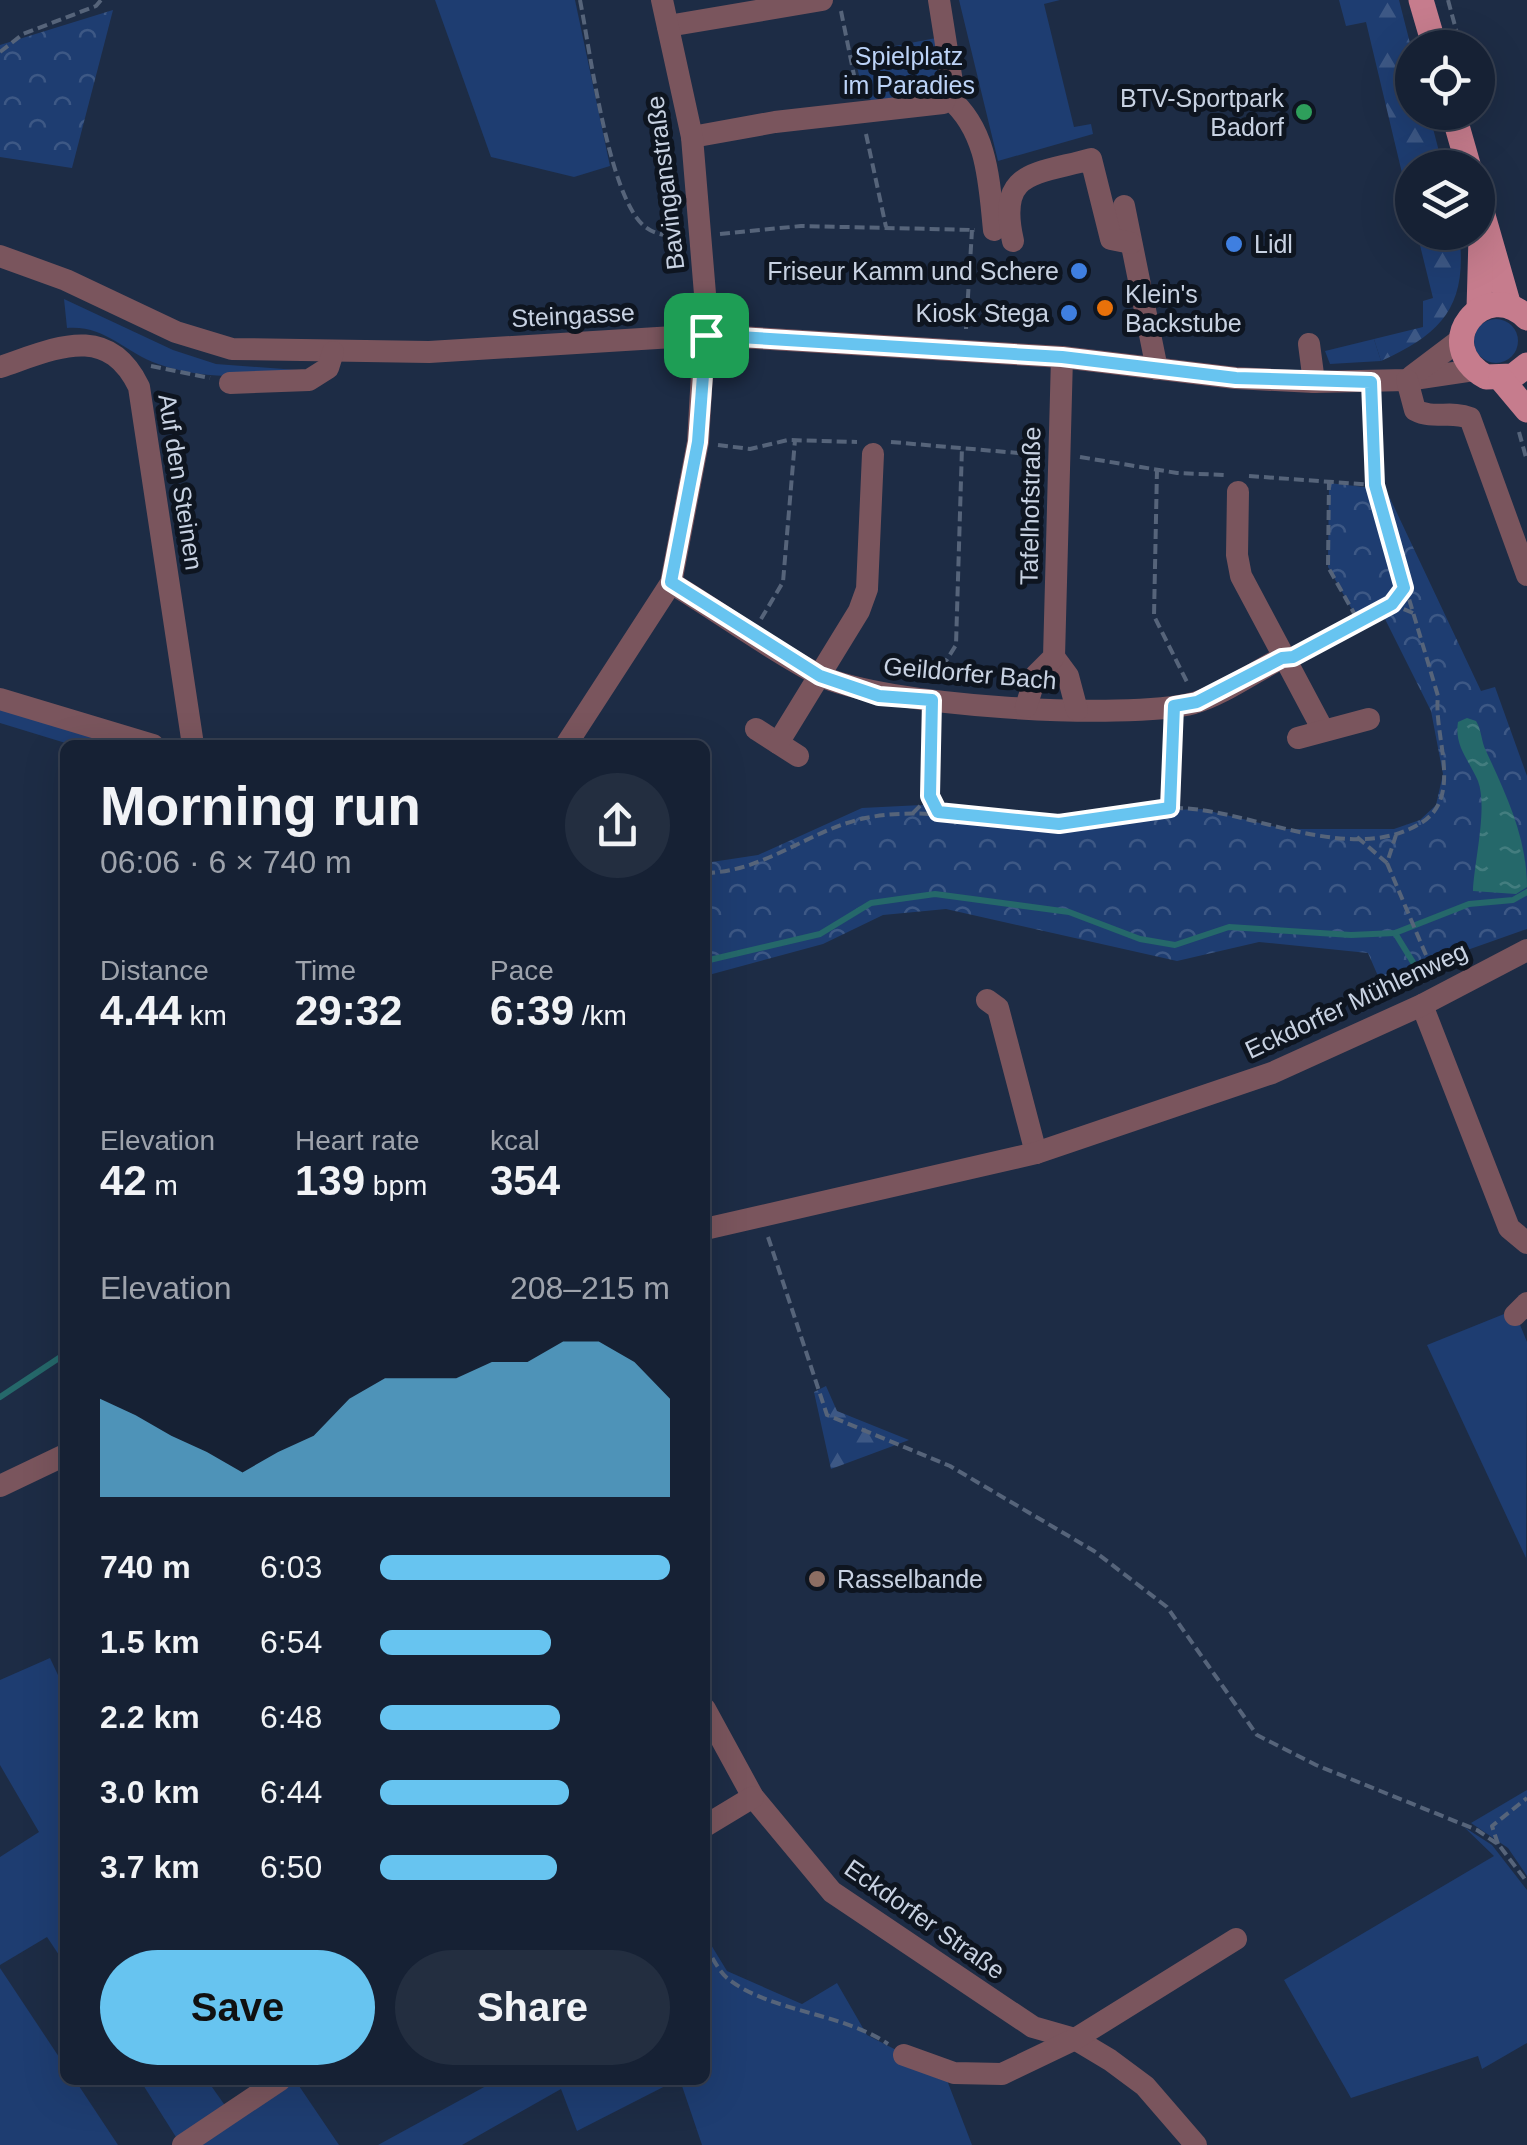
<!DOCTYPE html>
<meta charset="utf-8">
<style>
body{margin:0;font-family:Arial,sans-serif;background:#232e40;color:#f1f3f6;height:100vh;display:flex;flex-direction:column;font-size:38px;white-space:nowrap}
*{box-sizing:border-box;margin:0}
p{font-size:32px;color:#9ea3ac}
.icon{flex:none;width:55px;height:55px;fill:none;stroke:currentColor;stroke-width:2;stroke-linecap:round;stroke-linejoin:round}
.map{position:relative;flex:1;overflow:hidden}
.panel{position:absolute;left:60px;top:740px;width:650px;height:1345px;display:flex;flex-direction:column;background:#162134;border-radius:15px;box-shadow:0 10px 40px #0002,0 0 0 2px #353e4f}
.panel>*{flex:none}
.buttons{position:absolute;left:1395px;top:30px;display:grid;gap:20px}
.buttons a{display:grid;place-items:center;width:100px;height:100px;border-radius:50%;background:#162134;box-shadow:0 10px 40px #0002,0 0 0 2px #353e4f;font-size:50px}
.pin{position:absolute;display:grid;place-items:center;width:85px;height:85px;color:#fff;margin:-42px;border-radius:20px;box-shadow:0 5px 15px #0006}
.round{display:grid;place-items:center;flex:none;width:105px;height:105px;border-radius:52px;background:#232e40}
.overview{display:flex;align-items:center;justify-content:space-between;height:170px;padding:0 40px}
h1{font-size:55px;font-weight:700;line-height:75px}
.stats{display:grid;grid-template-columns:repeat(3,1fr);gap:15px;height:170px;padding:10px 40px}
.stats div{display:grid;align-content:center}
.stats b{font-size:42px;font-weight:700}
.stats small{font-size:28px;font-weight:400}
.stats p{font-size:28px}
.chart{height:280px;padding:20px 40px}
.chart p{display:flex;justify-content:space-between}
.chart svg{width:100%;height:180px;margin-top:10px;fill:#67c4f0;opacity:.7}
.button{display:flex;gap:20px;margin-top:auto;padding:20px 40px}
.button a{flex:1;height:115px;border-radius:60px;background:#67c4f0;color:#111;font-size:40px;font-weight:700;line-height:115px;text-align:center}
.button a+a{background:#232e40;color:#f1f3f6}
ul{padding:0 40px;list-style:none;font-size:32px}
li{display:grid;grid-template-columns:160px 120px 1fr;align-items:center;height:75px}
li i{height:25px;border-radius:12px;background:#67c4f0}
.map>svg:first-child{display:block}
.green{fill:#1e3d71}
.forest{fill:url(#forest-firs)}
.park{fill:url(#park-crowns)}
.water{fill:url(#water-ripples)}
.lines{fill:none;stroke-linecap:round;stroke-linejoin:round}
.stream{stroke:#25686a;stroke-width:6}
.path{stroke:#56647a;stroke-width:4;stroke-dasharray:10 5;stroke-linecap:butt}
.minor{stroke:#7a555d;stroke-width:22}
.major{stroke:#c67c8d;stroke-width:25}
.route-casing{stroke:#fff;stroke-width:20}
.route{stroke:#67c4f0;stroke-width:12}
.leisure-dot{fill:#2e9e5b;stroke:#0e1520;stroke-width:4}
.shop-dot{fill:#3f7fe0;stroke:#0e1520;stroke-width:4}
.food-dot{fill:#e8710a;stroke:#0e1520;stroke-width:4}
.education-dot{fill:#8d6e63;stroke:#0e1520;stroke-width:4}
.labels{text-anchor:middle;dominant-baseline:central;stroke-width:10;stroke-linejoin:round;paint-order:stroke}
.park-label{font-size:25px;fill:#bcd3f7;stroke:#0e1520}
.poi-label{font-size:25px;fill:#c8d2e2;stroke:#0e1520;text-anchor:end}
.street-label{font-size:25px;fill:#c8d2e2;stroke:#0e1520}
</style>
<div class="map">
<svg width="1527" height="2145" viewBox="0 0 1527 2145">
<defs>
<pattern id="forest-firs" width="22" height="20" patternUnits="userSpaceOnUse" patternTransform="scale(2.5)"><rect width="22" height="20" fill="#1e3d71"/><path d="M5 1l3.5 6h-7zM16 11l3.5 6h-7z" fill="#3d5885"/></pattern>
<pattern id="park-crowns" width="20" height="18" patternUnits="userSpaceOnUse" patternTransform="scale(2.5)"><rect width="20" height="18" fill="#1e3d71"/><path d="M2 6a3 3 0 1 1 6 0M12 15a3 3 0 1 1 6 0" fill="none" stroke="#3d5885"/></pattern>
<pattern id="water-ripples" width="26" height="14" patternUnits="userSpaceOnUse" patternTransform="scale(2.5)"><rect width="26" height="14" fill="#25686a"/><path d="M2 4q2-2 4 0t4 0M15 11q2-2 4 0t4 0" fill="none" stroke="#437d7f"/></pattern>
</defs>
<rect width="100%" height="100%" fill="#1d2c45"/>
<g class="green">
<path d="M435,0H575L610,166L574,177L491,157Z"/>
<path d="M959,0H1060L1044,4L1074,127L1091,124L1093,134L998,161Z"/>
<path d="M64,299L173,350L216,364L311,371C258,376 210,382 158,364C124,352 105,325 67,328Z"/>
<circle cx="1496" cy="341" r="22"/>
<path d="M1374,339L1381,361L1330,364L1325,351Z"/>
<path d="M0,709L117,745H72L0,723Z"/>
<path d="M1514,1310L1527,1342L1526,1558L1427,1345Z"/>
<path d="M50,1658L65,1690V1964L47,1937L0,1965V1857L39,1832L0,1765V1680Z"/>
<path d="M1527,1790V1876L1508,1848L1471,1823Z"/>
<path d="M1464,1827L1492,1845L1527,1890V2043L1482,2069L1478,2056L1351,2098L1284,1980L1494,1856Z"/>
<path d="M705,1935L727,1971L802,2004L837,1983L867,2035L945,2075L972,2145H702L680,2080H705Z"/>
<path d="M0,1968L65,2066V2080H75L118,2145H0Z"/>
<path d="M140,2080H207L236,2121L295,2080L339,2145H181Z"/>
<path d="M497,2080H677L577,2131L561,2089L462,2145H378Z"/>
</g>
<g class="forest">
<path d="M1339,0H1399L1412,51V112L1429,113L1443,167L1412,168V215L1366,22L1346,26Z"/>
<path d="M1417,233H1459C1468,304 1444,333 1381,361L1374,339L1423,327V301L1433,298Z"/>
<path d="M826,1386L837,1411L909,1440L831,1469L814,1392Z"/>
</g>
<g class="park">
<path d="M113,10L72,168L0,157V45Z"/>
<path d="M936,38C943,101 927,97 871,100L863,92L854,54Z"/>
<path d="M1379,475L1481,691L1495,687L1527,776V929L1456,954L1388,999L1368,953L1259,942L1177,961L946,909L883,915L823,944L705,976V863L758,855L862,808L942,804L1043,815L1201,809L1285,829H1394L1420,820L1436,805L1443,774L1431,711L1381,611L1359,622L1328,567L1329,483L1373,488L1378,498Z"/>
</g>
<path class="water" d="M1467,718L1476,721C1482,731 1481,741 1486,751C1506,794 1527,838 1527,887L1516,894L1473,891C1474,862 1488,808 1478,781C1469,760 1454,746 1458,722Z"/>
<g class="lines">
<g class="stream">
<path d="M1395,933L1419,972"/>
<path d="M705,961L820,934L871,903L935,894L1069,912L1140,939L1175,945L1229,927L1351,935L1395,933L1469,904L1513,900L1527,892"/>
<path d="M0,1397L65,1354"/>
</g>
<g class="path">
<path d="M580,0C590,50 608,193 643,225C654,235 667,236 680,236"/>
<path d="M1448,0L1461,48"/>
<path d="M841,11L857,90"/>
<path d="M0,52L23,34L96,6L101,0"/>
<path d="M866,134L886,227"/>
<path d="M720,234L801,226L975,230"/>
<path d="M966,329L972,230"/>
<path d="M151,366L210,378"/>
<path d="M1519,432L1527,461"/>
<path d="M891,442L1041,455"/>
<path d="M718,445L750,449L788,440L857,442"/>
<path d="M1080,457L1177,473L1224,475"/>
<path d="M1157,469L1154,616L1188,684"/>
<path d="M1249,476L1374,485"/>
<path d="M1329,480L1328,567L1359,622"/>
<path d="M1402,590L1392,604L1413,613"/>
<path d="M761,619L783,582L795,440"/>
<path d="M1305,650L1392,604"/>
<path d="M934,680L956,645L962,447"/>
<path d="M932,719L930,796L938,813"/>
<path d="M1170,808L1173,728"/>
<path d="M913,813L930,796"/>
<path d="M1357,837L1387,863L1396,835"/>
<path d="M1387,863L1434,974"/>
<path d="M705,873C763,872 807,832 861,819C927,804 991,825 1057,823C1095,822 1132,810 1169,808C1245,805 1348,868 1421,823C1464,797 1433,736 1438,696L1375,485L1372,401"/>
<path d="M768,1237L827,1415L950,1466L1094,1551L1167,1607L1257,1735L1316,1765L1477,1830L1499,1845L1527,1882"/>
<path d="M1498,1844L1492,1826L1527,1798"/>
<path d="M705,1945C711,1955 718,1970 727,1978C769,2012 841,2012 888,2044"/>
</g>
<g class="minor">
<path d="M668,26L822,0"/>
<path d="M949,98C988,131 989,182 994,230"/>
<path d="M692,137L775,122L943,103L952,82L939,0"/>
<path d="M1124,206L1157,369"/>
<path d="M1013,241C997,170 1034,175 1091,159L1111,239L1131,243"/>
<path d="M0,256L66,280L176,332L232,349L429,352L706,335L1062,357L1235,378L1314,382L1407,380L1474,370"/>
<path d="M1309,344L1314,382"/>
<path d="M0,367C54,349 107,321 139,387L193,745"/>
<path d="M1412,376L1461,339"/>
<path d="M1407,380L1415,410C1434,420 1450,410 1470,418L1527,575"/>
<path d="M230,383L309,380L328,368L333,352"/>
<path d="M1238,492L1237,555L1241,576L1323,730"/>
<path d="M671,583C720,612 768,649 819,675C881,706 1126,721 1194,703C1224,694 1254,672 1282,658"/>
<path d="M1054,657L1068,676L1077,710"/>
<path d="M0,699L153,745"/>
<path d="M1026,707L1036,675L1054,657L1062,357"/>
<path d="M756,729L798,756"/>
<path d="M1298,738L1369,719"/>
<path d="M778,743L859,611L867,589L873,454"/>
<path d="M566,745L671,583L698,442L706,306L692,137L662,0"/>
<path d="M987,1000L998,1008L1036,1153"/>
<path d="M1422,1005L1509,1228L1527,1243"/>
<path d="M705,1229L1036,1153L1272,1073L1422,1005L1527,950"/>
<path d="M1515,1315L1527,1303"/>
<path d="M0,1486L65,1455"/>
<path d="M705,1709L753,1797L832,1892L1033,2027L1075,2039L1110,2060L1145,2086L1196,2145"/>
<path d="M705,1826L753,1797"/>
<path d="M904,2055L954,2073L1002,2074L1075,2039L1236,1939"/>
<path d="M183,2145L280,2080"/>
</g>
<g class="major">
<path d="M1421,0L1435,48"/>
<path d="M1453,112L1469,168"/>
<path d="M1478,198L1509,306"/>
<path d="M1479,309L1481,237"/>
<path d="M1527,318C1486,276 1428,344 1486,377L1513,376L1527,365"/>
<path d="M1501,379L1527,410"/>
</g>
</g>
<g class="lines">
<defs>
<path id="route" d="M706,335L1062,357L1236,378L1371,382L1375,485L1404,588L1392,604L1293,657L1282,658L1197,702L1174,706L1170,808L1059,824L938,812L930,796L932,700L879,696L820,676L671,582L698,442Z"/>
</defs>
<use href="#route" class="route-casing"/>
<use href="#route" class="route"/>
</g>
<circle class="leisure-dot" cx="1304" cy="112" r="10"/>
<g class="shop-dot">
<circle cx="1234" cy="244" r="10"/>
<circle cx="1079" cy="271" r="10"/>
<circle cx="1069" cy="313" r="10"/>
</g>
<circle class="food-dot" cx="1105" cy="308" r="10"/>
<circle class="education-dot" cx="817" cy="1579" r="10"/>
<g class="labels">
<g class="park-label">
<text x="909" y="56">Spielplatz<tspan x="909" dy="29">im Paradies</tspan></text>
</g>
<g class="poi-label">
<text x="1284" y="98">BTV-Sportpark<tspan x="1284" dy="29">Badorf</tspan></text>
<text x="1254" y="244" text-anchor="start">Lidl</text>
<text x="1059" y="271">Friseur Kamm und Schere</text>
<text x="1125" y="294" text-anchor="start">Klein's<tspan x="1125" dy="29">Backstube</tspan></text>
<text x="1049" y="313">Kiosk Stega</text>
<text x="837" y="1579" text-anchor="start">Rasselbande</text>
</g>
<g class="street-label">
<text transform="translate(665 183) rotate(-97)">Bavinganstraße</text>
<text transform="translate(573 315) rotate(-3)">Steingasse</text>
<text transform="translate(181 482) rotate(81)">Auf den Steinen</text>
<text transform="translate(1030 506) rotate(-89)">Tafelhofstraße</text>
<text transform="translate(970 673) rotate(5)">Geildorfer Bach</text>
<text transform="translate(1356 1000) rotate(-25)">Eckdorfer Mühlenweg</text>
<text transform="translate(925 1919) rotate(35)">Eckdorfer Straße</text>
</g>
</g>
</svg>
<div class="buttons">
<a><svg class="icon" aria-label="locate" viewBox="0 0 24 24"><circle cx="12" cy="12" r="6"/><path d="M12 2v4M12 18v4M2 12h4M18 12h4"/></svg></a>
<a><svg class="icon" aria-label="layers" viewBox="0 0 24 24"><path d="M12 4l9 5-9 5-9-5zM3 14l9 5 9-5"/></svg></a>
</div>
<div class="pin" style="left:706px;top:335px;background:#1e9e55"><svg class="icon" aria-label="arrive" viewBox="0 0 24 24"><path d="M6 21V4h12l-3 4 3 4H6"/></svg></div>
<section class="panel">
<div class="overview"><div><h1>Morning run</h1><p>06:06 · 6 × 740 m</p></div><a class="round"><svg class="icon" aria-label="share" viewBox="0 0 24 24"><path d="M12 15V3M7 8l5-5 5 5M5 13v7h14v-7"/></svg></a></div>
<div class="stats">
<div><p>Distance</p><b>4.44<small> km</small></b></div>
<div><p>Time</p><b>29:32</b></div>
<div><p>Pace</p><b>6:39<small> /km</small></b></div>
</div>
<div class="stats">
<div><p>Elevation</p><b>42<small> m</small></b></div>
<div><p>Heart rate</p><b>139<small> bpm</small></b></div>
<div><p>kcal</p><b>354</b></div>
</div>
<div class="chart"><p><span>Elevation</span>208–215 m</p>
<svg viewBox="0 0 160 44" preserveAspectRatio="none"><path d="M0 44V20L10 24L20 29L30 33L40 38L50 33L60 29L70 20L80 15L90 15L100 15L110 11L120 11L130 6L140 6L150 11L160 20V44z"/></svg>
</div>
<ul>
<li><b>740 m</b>6:03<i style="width:100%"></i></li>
<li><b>1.5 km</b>6:54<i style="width:59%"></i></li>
<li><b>2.2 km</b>6:48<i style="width:62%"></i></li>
<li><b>3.0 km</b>6:44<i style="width:65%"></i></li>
<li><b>3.7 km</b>6:50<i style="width:61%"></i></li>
</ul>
<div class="button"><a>Save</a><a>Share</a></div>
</section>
</div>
